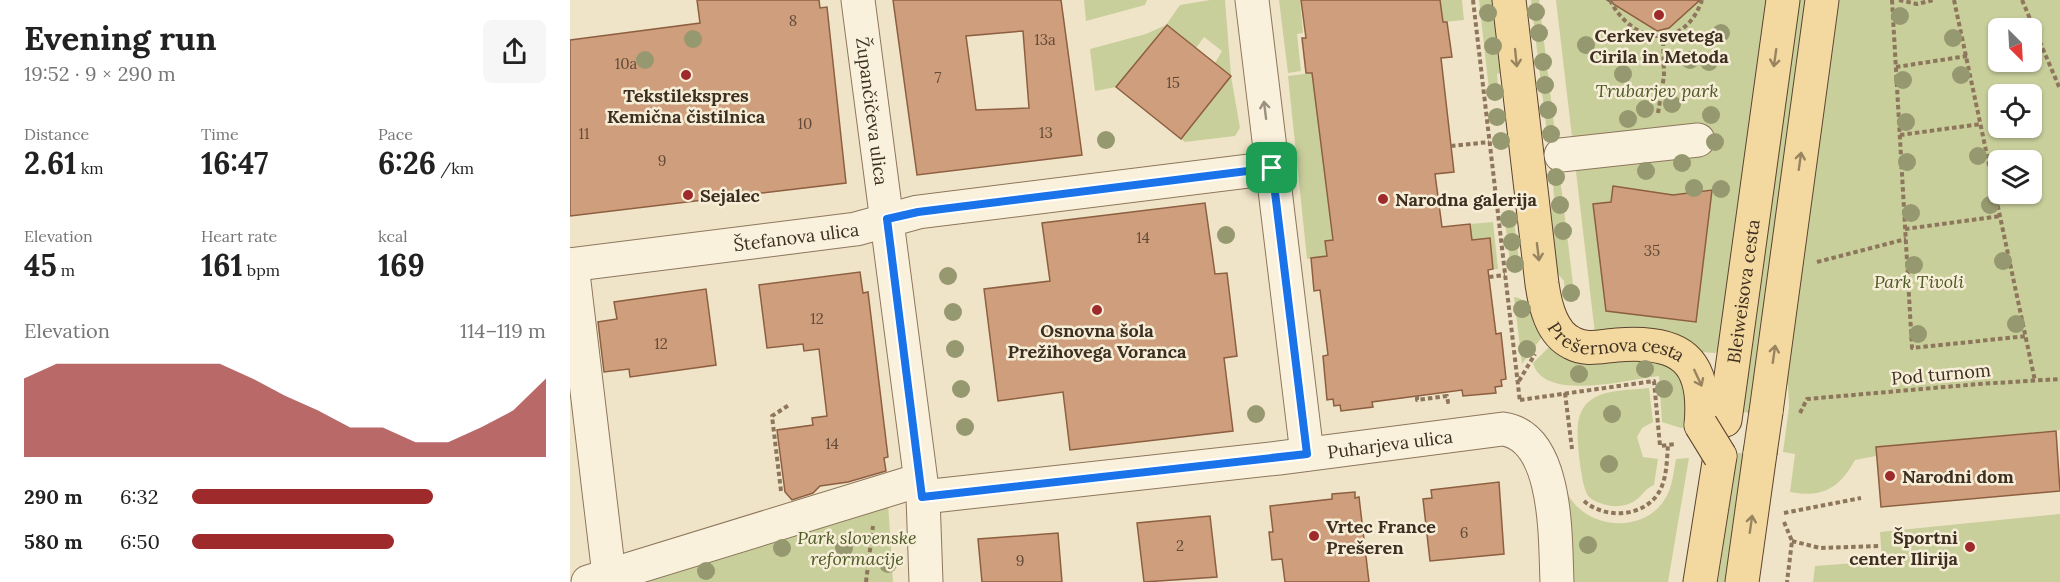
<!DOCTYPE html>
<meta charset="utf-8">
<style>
body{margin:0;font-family:Lora,serif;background:#f6f6f6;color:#222;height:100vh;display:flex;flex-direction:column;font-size:22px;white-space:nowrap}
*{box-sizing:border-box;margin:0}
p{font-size:20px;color:#767676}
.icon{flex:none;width:33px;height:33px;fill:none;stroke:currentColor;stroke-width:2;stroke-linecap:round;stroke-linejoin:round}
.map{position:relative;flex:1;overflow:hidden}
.details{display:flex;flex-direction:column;background:#fff;width:570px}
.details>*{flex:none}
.needle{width:39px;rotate:156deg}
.tools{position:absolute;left:1418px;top:18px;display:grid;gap:12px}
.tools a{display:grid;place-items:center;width:54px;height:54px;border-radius:9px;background:#fff;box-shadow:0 2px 4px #0004;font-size:30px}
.pin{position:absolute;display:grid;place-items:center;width:51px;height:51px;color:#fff;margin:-26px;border-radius:12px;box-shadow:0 3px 9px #0006}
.round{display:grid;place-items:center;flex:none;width:63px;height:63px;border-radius:9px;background:#f6f6f6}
.summary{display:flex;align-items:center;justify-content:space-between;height:102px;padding:0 24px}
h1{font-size:33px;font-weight:700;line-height:45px}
.metrics{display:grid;grid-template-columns:repeat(3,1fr);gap:9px;height:102px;padding:6px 24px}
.metrics div{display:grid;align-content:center}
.metrics b{font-size:30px;font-weight:700}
.metrics small{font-size:16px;font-weight:400}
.metrics p{font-size:16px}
.chart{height:168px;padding:12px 24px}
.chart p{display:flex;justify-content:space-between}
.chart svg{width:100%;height:108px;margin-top:6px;fill:#9e2a2b;opacity:.7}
ul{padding:0 24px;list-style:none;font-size:20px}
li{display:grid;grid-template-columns:96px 72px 1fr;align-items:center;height:45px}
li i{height:15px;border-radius:8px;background:#9e2a2b}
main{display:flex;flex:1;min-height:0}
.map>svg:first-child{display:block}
.green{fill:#c9cf9b;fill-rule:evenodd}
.building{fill:#cf9f7d;stroke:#8d5f41;stroke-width:1.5;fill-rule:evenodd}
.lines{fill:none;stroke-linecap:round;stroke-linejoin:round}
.minor-casing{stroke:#8d765c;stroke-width:35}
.major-casing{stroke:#5b4430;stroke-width:35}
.path{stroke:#8d765c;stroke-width:4;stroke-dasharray:4.5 3;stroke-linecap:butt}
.minor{stroke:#faf1dc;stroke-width:33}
.major{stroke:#f3d9a0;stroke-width:33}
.major-bridge-casing{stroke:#5b4430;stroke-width:35;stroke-linecap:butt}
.major-bridge{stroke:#f3d9a0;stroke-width:33}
.tree{fill:#96986f}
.oneway{stroke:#988460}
.oneway2{stroke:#9c907e}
.route-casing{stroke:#fff;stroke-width:12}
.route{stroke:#1a73e8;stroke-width:8}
.poi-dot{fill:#9e2a2b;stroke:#f7eed8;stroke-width:2}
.labels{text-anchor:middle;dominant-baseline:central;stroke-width:5;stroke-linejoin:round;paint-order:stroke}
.number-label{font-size:15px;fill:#624a37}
.poi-label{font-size:18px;font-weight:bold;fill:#3d2e20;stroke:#f7eed8;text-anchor:start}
.park-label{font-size:18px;font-style:italic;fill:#4d5a26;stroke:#f7eed8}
.street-label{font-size:18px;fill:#3d2e20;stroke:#f7eed8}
</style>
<main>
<section class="details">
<div class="summary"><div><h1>Evening run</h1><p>19:52 · 9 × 290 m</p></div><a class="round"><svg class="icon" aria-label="share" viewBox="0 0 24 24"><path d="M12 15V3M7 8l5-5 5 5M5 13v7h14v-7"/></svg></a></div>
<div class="metrics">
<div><p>Distance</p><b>2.61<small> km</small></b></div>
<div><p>Time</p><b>16:47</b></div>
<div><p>Pace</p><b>6:26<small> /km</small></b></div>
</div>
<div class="metrics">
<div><p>Elevation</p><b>45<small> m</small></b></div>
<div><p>Heart rate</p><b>161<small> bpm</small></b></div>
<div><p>kcal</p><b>169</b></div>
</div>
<div class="chart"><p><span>Elevation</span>114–119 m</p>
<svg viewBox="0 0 160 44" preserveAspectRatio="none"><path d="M0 44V12L10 6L20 6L30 6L40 6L50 6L60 6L70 12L80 19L90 25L100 32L110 32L120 38L130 38L140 32L150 25L160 12V44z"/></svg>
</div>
<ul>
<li><b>290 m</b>6:32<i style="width:68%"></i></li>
<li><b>580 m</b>6:50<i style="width:57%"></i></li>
</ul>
</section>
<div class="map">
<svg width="1490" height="582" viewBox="0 0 1490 582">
<rect width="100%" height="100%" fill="#f0e4c8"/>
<g class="green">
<path d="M514,0H577L575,5L516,21Z"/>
<path d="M640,0H655L661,76L670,128L665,136L615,142L611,139L661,76L645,63L652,51L634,37L626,48L596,25L546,87L525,91L520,49L576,34L596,25L610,5Z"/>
<path d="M709,0H730L733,33L727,34L731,71L718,73Z"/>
<path d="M870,0H892L894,20L873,22Z"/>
<path d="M909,0H928L936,72L927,74L929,97L920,99Z"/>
<path d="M961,0H969L986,141L978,142Z"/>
<path d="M986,0H1198L1148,350L1145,353L1131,352L1101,335L1025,334Z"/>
<path d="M1228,0H1237L1180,413L1173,412Z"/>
<path d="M1268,0H1490V430L1306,447V456L1285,460C1269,489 1252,498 1220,492L1225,454L1213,452L1219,407L1218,385H1215ZM1428,28H1461V62H1428ZM1428,94H1461V128H1428ZM1428,160H1461V194H1428Z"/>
<path d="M742,73L763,240L755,241L757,256L737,259L718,76Z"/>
<path d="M989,169L1004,292L996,302L994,281L984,269L978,216L984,197L982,170Z"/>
<path d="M943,212L950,269L941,270L934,213Z"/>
<path d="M923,222L928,269L918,270L914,239L902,240L900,224Z"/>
<path d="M944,297C962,299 964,322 972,337L952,364Z"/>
<path d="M979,347L998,359L1079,356L1111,373L1123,426L1111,428L1092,422L1089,376C1059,379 974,403 963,363Z"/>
<path d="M1079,388L1083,422L1072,428L1067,437L1073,457L1088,459L1084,485C1071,490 1071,504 1049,506C1040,507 1026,503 1019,497C1011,489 1006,436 1008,424C1009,415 1013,405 1021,400C1035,389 1062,390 1079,388Z"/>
<path d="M1167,453H1175L1157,582H1148Z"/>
<path d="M1119,458L1098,582H997L989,493L997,492C1012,526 1064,534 1089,507C1102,493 1103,476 1106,459Z"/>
<path d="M318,502L323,582H58Z"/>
<path d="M1490,514V582H1243L1245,566L1312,561L1310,532Z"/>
</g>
<g class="building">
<path d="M127,0H249L250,8L257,7L276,183L0,216V40L130,23Z"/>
<path d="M323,0H491L512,155L347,175ZM453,31L459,108L406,110L396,36Z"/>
<path d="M731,0H870L873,22H877L882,57L871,58L884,172L865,174L872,227L900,224L902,240L920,238L923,269L918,270L926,334L931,333L936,379L931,380L932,386L925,387L926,393L893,396L892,390L802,402L803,407L771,411L770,405L764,406L763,399L757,400L753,356L758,355L750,290L744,291L741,258L757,256L755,241L763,240L742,73H736L732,38H736Z"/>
<path d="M1037,0H1130L1099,28L1087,31Z"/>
<path d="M597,25L661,76L611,139L546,87Z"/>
<path d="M1043,186L1103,195L1142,190L1126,322L1036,311L1023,204L1041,202Z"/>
<path d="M635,203L645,274L657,273L667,356L654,358L663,431L500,450L493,392L428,401L414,289L480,281L472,223Z"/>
<path d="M290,272L293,293L298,292L318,457L314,458L316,471L278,482L250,486L243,493L222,500L215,492L207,430L243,425L242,418L257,416L249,349L234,351L233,344L197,348L189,285Z"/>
<path d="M136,289L146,365L60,377L59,369L34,372L28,322L47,319L44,302Z"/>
<path d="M1486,431L1490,491L1311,507L1306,447Z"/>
<path d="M929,482L934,554L860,561L853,499L862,498L861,490Z"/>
<path d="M785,492V498L789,497L799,582H715L712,559L702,560L699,532H703L700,506L762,499V494Z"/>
<path d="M640,516L647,577L574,582L567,523Z"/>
<path d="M488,533L492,582H412L408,539Z"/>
</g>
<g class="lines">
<defs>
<g id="minor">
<path id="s1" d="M288,0L353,497L356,582"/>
<path d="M682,0L737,454"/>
<path d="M991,155L1128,140"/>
<path id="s2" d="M0,265L286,229L348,212L702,168"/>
<path d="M2,265L39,575"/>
<path id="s3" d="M353,497L709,458L933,429C989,437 985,540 987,582"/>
<path d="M18,582L350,480"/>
</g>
<g id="major">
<path id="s4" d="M939,0L972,284C975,305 981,333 1002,343C1016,351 1032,346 1047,345C1110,340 1137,359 1131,425"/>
<path d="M1196,412L1252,0"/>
<path id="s5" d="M1155,420L1213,0"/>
<path d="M1130,582L1150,456"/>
<path d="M1172,582L1190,453"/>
</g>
</defs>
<use href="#minor" class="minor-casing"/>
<use href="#major" class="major-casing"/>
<g class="path">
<path d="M903,0L950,402"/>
<path d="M1040,0C1062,44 1114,52 1132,0"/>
<path d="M1322,0L1342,348L1457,336"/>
<path d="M1329,0L1347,4L1364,0"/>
<path d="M1384,0L1465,381"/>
<path d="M1452,0L1490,89"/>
<path d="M1326,67L1397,56"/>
<path d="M1088,113L1094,76L1093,37"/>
<path d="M1330,135L1411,124"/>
<path d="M881,146L919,142"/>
<path d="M1335,229L1431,216"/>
<path d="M1247,262L1336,239"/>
<path d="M919,277L935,275"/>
<path d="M949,381L965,354"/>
<path d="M995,393L1002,449"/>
<path d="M847,396V400L877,396L878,402H875"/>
<path d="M950,400L1084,381L1090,446L1105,444"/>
<path d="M1230,413L1237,399L1409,384L1490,379"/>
<path d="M211,491L202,416L219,405"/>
<path d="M1014,501C1038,522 1083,516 1093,483C1097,471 1097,457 1098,445"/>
<path d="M1214,513L1291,498"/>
<path d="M1214,522L1222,541L1217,582"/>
<path d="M1222,541L1250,548L1310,546"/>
<path d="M296,582L303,526"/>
</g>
<use href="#minor" class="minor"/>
<use href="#major" class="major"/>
<defs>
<g id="major-bridge">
<path d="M1131,425L1150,456"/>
<path d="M1190,453L1196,412"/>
</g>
</defs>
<use href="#major-bridge" class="major-bridge-casing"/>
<use href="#major-bridge" class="major-bridge"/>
</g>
<g class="tree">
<circle cx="966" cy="12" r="9"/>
<circle cx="918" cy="13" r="9"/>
<circle cx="1330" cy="16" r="9"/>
<circle cx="969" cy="33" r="9"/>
<circle cx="1151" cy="33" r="9"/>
<circle cx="1383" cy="38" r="9"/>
<circle cx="123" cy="39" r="9"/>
<circle cx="1016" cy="45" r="9"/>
<circle cx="923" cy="46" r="9"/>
<circle cx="75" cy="60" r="9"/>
<circle cx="1120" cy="60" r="9"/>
<circle cx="973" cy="62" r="9"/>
<circle cx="1139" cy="62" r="9"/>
<circle cx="1053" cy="74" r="9"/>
<circle cx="1391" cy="75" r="9"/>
<circle cx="1333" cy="80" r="9"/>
<circle cx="975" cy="85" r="9"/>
<circle cx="925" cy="92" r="9"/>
<circle cx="1102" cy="104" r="9"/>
<circle cx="1075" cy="109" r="9"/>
<circle cx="978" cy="110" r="9"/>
<circle cx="1141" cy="115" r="9"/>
<circle cx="927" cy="117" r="9"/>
<circle cx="1058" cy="119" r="9"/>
<circle cx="1336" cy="122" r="9"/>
<circle cx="981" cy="134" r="9"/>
<circle cx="536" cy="140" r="9"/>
<circle cx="931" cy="141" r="9"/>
<circle cx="1145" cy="142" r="9"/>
<circle cx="1408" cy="156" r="9"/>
<circle cx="1337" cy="162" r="9"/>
<circle cx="1112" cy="163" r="9"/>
<circle cx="1076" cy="171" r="9"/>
<circle cx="986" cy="177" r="9"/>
<circle cx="1124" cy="188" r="9"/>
<circle cx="1151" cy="189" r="9"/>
<circle cx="990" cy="205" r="9"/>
<circle cx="1420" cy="205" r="9"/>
<circle cx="1341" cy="213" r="9"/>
<circle cx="939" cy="219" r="9"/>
<circle cx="993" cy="231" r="9"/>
<circle cx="656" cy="235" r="9"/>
<circle cx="942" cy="242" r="9"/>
<circle cx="1433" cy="261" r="9"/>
<circle cx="945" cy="264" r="9"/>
<circle cx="1344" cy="265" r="9"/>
<circle cx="378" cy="276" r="9"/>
<circle cx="1001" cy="293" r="9"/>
<circle cx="952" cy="309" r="9"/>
<circle cx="383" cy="312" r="9"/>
<circle cx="1446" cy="324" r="9"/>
<circle cx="1348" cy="334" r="9"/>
<circle cx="385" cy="349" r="9"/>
<circle cx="957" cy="349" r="9"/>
<circle cx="1075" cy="369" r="9"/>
<circle cx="1009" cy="374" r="9"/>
<circle cx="391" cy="389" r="9"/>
<circle cx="1094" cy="389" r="9"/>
<circle cx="686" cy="414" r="9"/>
<circle cx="1042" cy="414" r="9"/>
<circle cx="395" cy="427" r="9"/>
<circle cx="1039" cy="464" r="9"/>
<circle cx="1018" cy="545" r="9"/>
<circle cx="212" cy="548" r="9"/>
<circle cx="274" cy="548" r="9"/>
<circle cx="318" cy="564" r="9"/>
<circle cx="136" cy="571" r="9"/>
</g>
<defs><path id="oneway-shaft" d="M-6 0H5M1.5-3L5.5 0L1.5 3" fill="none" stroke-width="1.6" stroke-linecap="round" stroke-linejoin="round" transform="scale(1.5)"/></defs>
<g class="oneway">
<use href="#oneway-shaft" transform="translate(946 58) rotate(84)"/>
<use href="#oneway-shaft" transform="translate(1205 58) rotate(98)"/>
<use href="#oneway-shaft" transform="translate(1230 161) rotate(-82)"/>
<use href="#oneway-shaft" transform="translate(968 252) rotate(83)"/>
<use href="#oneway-shaft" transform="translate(1204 354) rotate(-82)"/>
<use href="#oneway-shaft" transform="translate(1128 378) rotate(65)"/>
<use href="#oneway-shaft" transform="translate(1181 524) rotate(-82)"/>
</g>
<use class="oneway2" href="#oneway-shaft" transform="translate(695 110) rotate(-97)"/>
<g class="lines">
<defs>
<path id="route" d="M702,168L737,454L352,497L317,219L348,212Z"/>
</defs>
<use href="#route" class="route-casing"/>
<use href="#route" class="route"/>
</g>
<g class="poi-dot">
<circle cx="1089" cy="15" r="6"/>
<circle cx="116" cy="75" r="6"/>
<circle cx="118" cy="195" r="6"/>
<circle cx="813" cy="199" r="6"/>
<circle cx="527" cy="310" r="6"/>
<circle cx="1320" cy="476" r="6"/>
<circle cx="744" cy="536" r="6"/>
<circle cx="1400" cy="547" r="6"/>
</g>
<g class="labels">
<g class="number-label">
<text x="223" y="20">8</text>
<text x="475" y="39">13a</text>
<text x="56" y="63">10a</text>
<text x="368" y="77">7</text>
<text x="603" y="82">15</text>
<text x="235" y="123">10</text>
<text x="476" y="132">13</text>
<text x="14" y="133">11</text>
<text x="92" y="160">9</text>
<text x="573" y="237">14</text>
<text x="1082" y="250">35</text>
<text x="247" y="318">12</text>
<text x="91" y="343">12</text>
<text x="262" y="443">14</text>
<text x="894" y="532">6</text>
<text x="610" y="545">2</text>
<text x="450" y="560">9</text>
</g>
<g class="poi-label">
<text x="1089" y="35" text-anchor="middle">Cerkev svetega<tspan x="1089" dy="21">Cirila in Metoda</tspan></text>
<text x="116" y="95" text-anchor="middle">Tekstilekspres<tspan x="116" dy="21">Kemična čistilnica</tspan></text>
<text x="130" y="195">Sejalec</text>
<text x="825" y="199">Narodna galerija</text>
<text x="527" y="330" text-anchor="middle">Osnovna šola<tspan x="527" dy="21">Prežihovega Voranca</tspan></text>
<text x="1332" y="476">Narodni dom</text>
<text x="756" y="526">Vrtec France<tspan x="756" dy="21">Prešeren</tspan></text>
<text x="1388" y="537" text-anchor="end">Športni<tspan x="1388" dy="21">center Ilirija</tspan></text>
</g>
<g class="park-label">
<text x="1087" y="90">Trubarjev park</text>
<text x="1349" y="281">Park Tivoli</text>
<text x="287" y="537">Park slovenske<tspan x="287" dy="21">reformacije</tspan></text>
</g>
<g class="street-label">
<text stroke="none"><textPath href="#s1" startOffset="112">Župančičeva ulica</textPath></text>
<text stroke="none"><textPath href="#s2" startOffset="228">Štefanova ulica</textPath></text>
<text stroke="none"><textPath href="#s5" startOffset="130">Bleiweisova cesta</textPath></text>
<text stroke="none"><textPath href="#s4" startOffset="398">Prešernova cesta</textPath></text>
<text transform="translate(1371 374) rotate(-5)">Pod turnom</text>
<text stroke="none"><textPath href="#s3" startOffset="470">Puharjeva ulica</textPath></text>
</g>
</g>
</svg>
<div class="tools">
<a><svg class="needle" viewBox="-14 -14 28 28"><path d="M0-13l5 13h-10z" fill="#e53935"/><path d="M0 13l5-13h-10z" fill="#767676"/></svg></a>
<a><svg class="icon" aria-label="locate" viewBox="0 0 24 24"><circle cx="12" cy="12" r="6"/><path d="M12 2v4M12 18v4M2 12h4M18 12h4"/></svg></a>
<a><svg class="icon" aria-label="layers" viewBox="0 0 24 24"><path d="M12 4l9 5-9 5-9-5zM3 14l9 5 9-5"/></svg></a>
</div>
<div class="pin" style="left:702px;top:168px;background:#1e9e55"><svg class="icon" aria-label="arrive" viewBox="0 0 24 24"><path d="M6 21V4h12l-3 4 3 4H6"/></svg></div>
</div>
</main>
